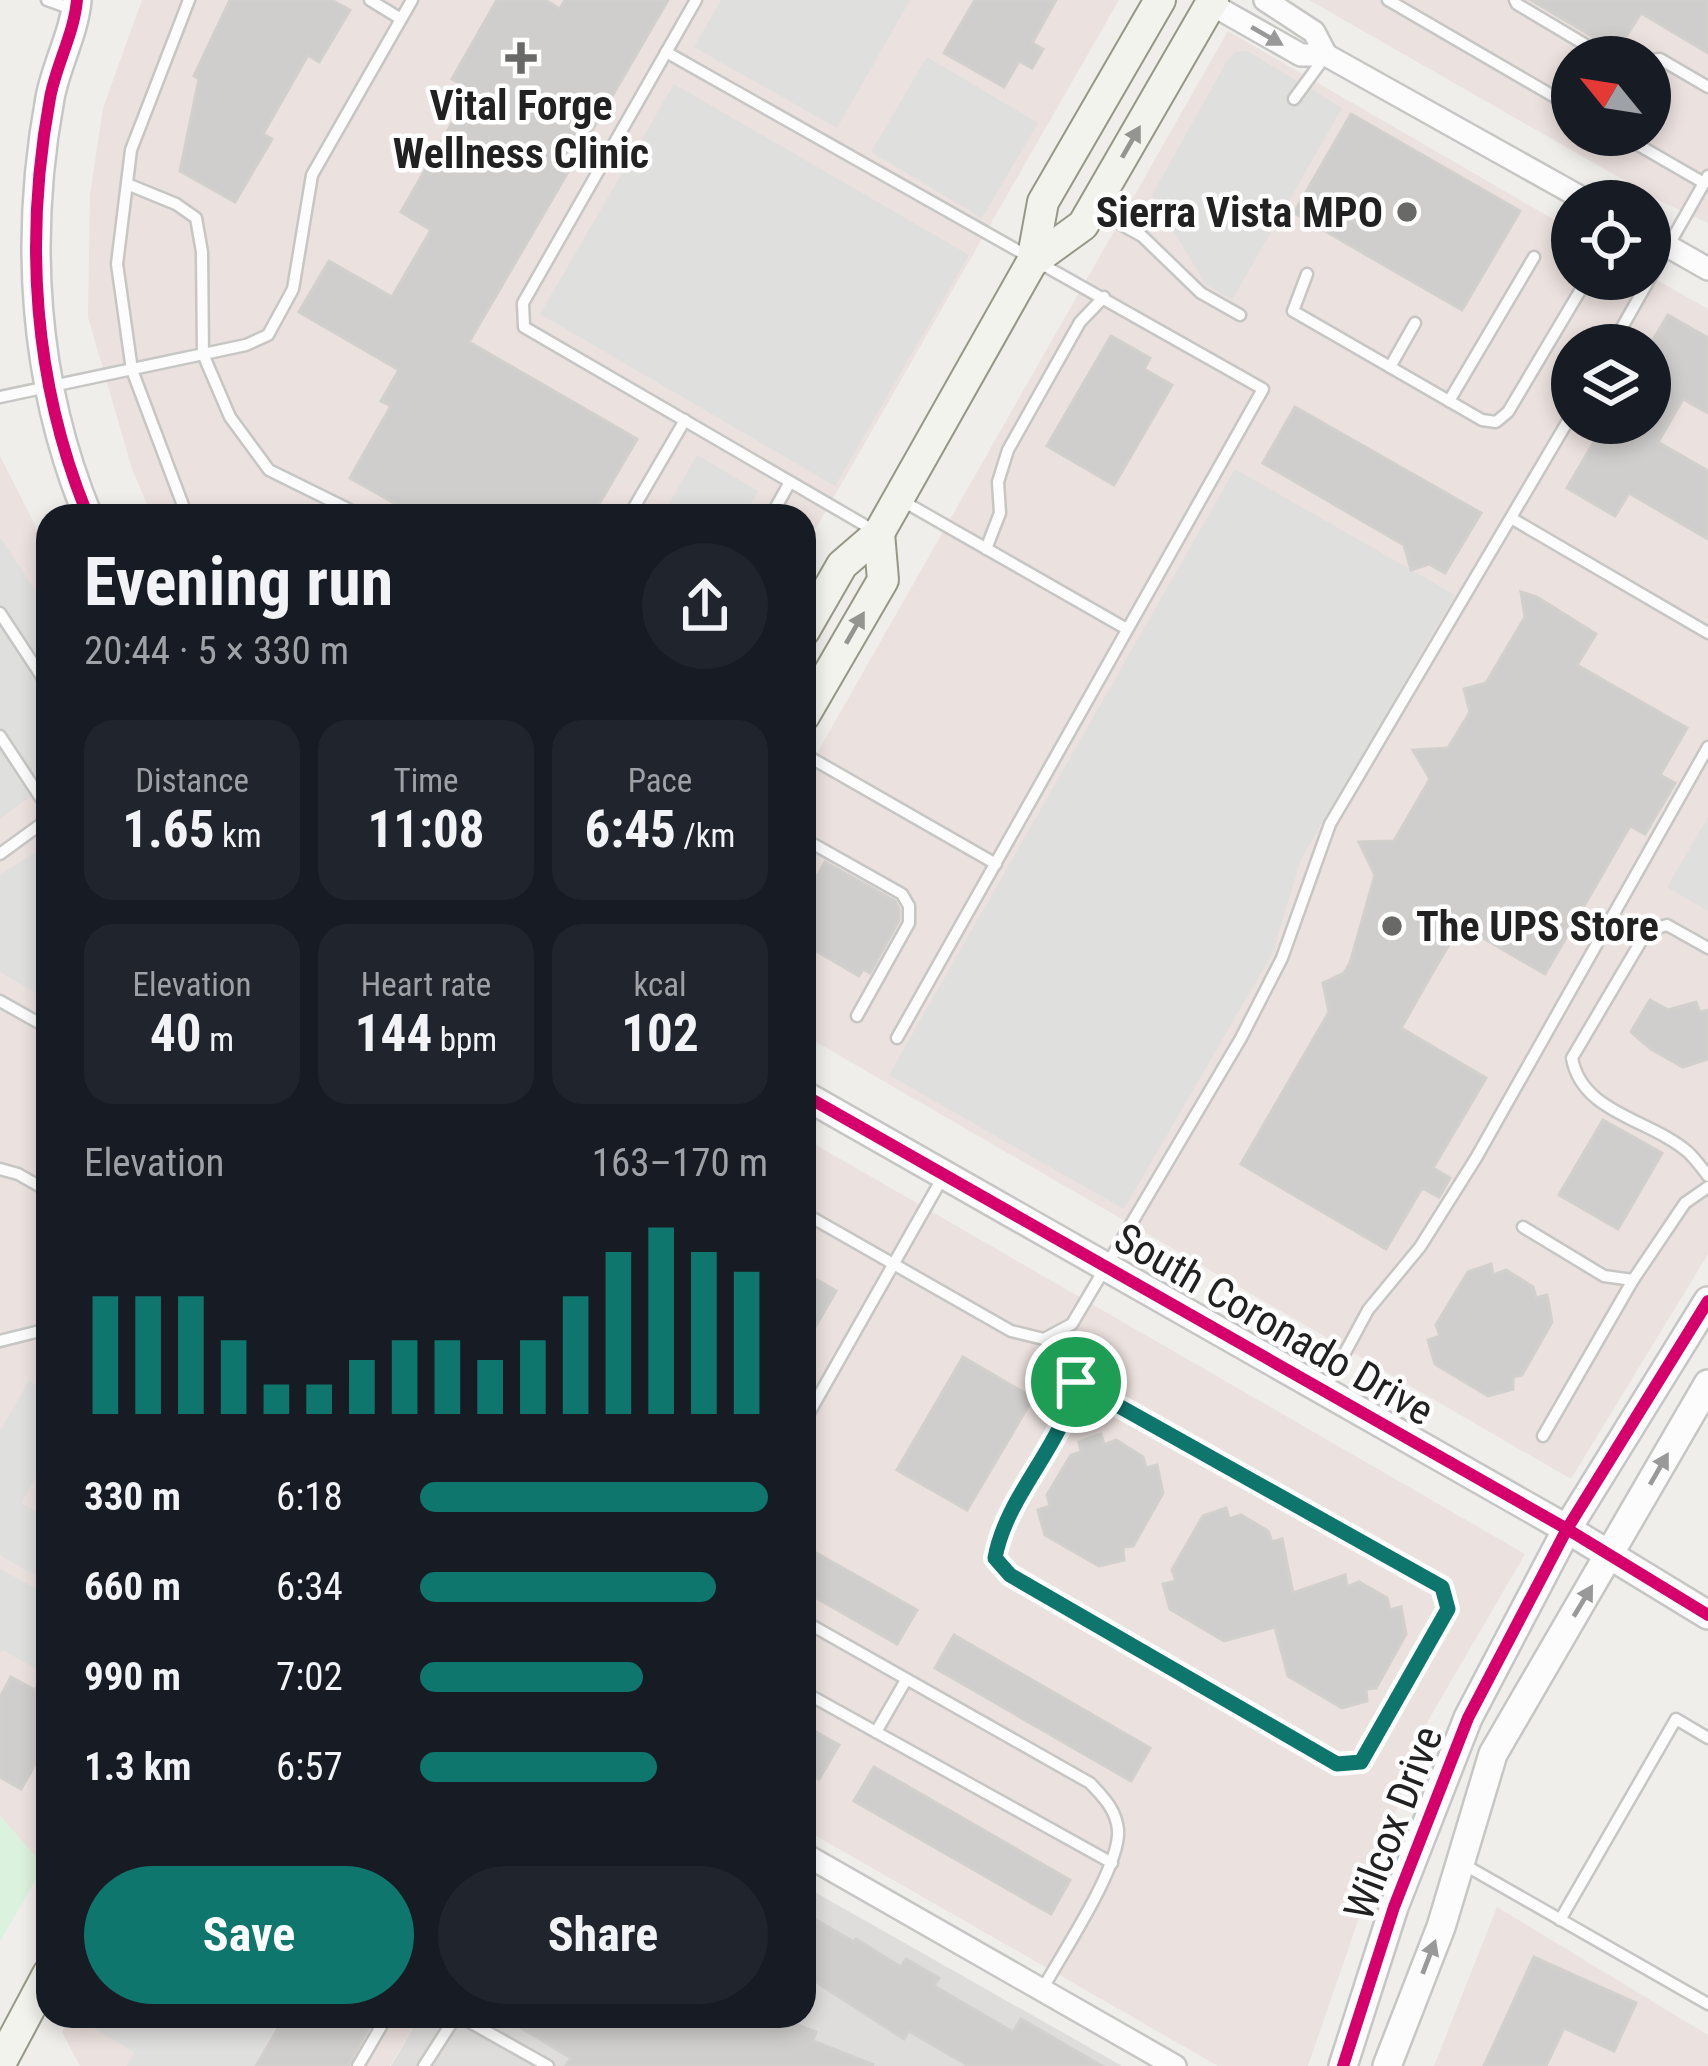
<!DOCTYPE html>
<meta charset="utf-8">
<style>
body{margin:0;font-family:"Roboto Condensed",sans-serif;background:#20242c;color:#f1f3f6;height:100vh;display:flex;flex-direction:column;font-size:45px;white-space:nowrap}
*{box-sizing:border-box;margin:0}
p{font-size:39px;color:#9ea1a6}
.icon{flex:none;width:66px;height:66px;fill:none;stroke:currentColor;stroke-width:2;stroke-linecap:round;stroke-linejoin:round}
.map{position:relative;flex:1;overflow:hidden}
.drawer{position:absolute;left:36px;top:504px;width:780px;height:1524px;display:flex;flex-direction:column;background:#171b24;border-radius:36px;box-shadow:0 6px 18px #0003}
.drawer>*{flex:none}
.needle{width:78px;rotate:300deg}
.controls{position:absolute;left:1551px;top:36px;display:grid;gap:24px}
.controls a{display:grid;place-items:center;width:120px;height:120px;border-radius:50%;background:#171b24;box-shadow:0 6px 18px #0003;font-size:60px}
.pin{position:absolute;display:grid;place-items:center;width:102px;height:102px;color:#fff;margin:-51px;border:6px solid #fff;border-radius:50%;box-shadow:0 3px 12px #0007}
.round{display:grid;place-items:center;flex:none;width:126px;height:126px;border-radius:63px;background:#20242c}
.summary{display:flex;align-items:center;justify-content:space-between;height:204px;padding:0 48px}
h1{font-size:66px;font-weight:700;line-height:90px}
.figures{display:grid;grid-template-columns:repeat(3,1fr);gap:18px;height:204px;padding:12px 48px}
.figures div{display:grid;align-content:center;border-radius:30px;background:#20242c;text-align:center}
.figures b{font-size:51px;font-weight:700}
.figures small{font-size:33px;font-weight:400}
.figures p{font-size:33px}
.chart{height:336px;padding:24px 48px}
.chart p{display:flex;justify-content:space-between}
.chart svg{width:100%;height:216px;margin-top:12px;stroke:#0f766e;stroke-width:6}
.action{display:flex;gap:24px;margin-top:auto;padding:24px 48px}
.action a{flex:1;height:138px;border-radius:72px;background:#0f766e;color:#fff;font-size:48px;font-weight:700;line-height:138px;text-align:center}
.action a+a{background:#20242c;color:#f1f3f6}
ul{padding:0 48px;list-style:none;font-size:39px}
li{display:grid;grid-template-columns:192px 144px 1fr;align-items:center;height:90px}
li i{height:30px;border-radius:15px;background:#0f766e}
.map>svg:first-child{display:block}
.residential{fill:#dedddc}
.commercial{fill:#ebe1de;fill-rule:evenodd}
.park{fill:#dbf2de}
.parking{fill:#dfdfde}
.building{fill:#d0cecc;stroke:#d2d0cc;stroke-width:3}
.lines{fill:none;stroke-linecap:round;stroke-linejoin:round}
.service-casing{stroke:#c6c6c4;stroke-width:15}
.minor-casing{stroke:#c6c6c4;stroke-width:26}
.tertiary-casing{stroke:#c6c6c4;stroke-width:32}
.secondary-casing{stroke:#949884;stroke-width:34}
.service{stroke:#fdfcfc;stroke-width:10}
.minor{stroke:#fdfcfc;stroke-width:21}
.tertiary{stroke:#fdfcfc;stroke-width:27}
.secondary{stroke:#f2f3ed;stroke-width:30}
.cycleway-casing{stroke:#fff;stroke-width:20}
.cycleway{stroke:#d6006c;stroke-width:12}
.oneway{fill:#9a9999}
.oneway2{fill:#949491}
.route-casing{stroke:#fff;stroke-width:24}
.route{stroke:#0f766e;stroke-width:15}
.poi-dot{fill:#696968;stroke:#fff;stroke-width:4.5}
.labels{text-anchor:middle;dominant-baseline:central;stroke-width:9;stroke-linejoin:round;paint-order:stroke}
.poi-label{font-size:42px;font-weight:bold;fill:#212121;stroke:#fff}
.street-label{font-size:42px;fill:#212121;stroke:#fff}
</style>
<div class="map">
<svg width="1708" height="2066" viewBox="0 0 1708 2066">
<rect width="100%" height="100%" fill="#efeeeb"/>
<path class="residential" d="M804,1886L1122,2066H391L420,2016H804Z"/>
<g class="commercial">
<path d="M142,0H1119L804,549V516H152L132,469L88,317L90,195L103,108Z"/>
<path d="M1309,0H1708V223L1662,202ZM1572,57H1650V135H1572Z"/>
<path d="M1228,31L1572,230V279H1650V276L1708,309V1254L1571,1479L804,1035V776ZM1572,345H1650V423H1572Z"/>
<path d="M0,456L48,551V1859L44,1866L0,1816Z"/>
<path d="M804,1138L1525,1554L1425,1726L1308,2066H1218L804,1829Z"/>
<path d="M1497,1907L1708,2035V2066H1434Z"/>
<path d="M71,2016H420L390,2066H80L62,2032Z"/>
</g>
<path class="park" d="M0,1816L44,1866L0,1941Z"/>
<g class="parking">
<path d="M721,0H910L837,128L694,47Z"/>
<path d="M1247,51L1342,108L1232,300L1206,285L1152,195L1227,61L1235,52Z"/>
<path d="M927,57L1038,123L982,218L871,152Z"/>
<path d="M674,84L969,255L835,486L540,314Z"/>
<path d="M697,455L758,491L744,516H662Z"/>
<path d="M1235,469L1455,595L1301,859L1273,952L1124,1209L889,1075Z"/>
<path d="M0,537L48,610V783L0,819Z"/>
<path d="M1708,817V911L1667,887Z"/>
<path d="M48,844V1000L0,972V875Z"/>
<path d="M29,1381L48,1392V1456L21,1503L48,1519V1583L0,1555V1431Z"/>
<path d="M0,1569L48,1595V1676L3,1650L0,1653Z"/>
<path d="M73,2016H282L254,2066H127L134,2052Z"/>
</g>
<g class="building">
<path d="M230,0H331L350,10L319,62L308,55L263,134L272,139L235,202L180,171L199,79L194,76Z"/>
<path d="M497,0H545L560,9L565,0H668L469,342L637,439L592,516H417L350,478L391,406L381,401L399,370L299,312L329,261L392,297L431,230L401,212L471,90L452,79Z"/>
<path d="M975,0H1056L1032,43L1043,49L1032,68L1019,61L1004,87L944,53Z"/>
<path d="M1531,0H1708V53L1641,13L1617,51Z"/>
<path d="M1351,114L1520,211L1462,310L1294,213Z"/>
<path d="M1668,315L1708,338V413L1683,399L1658,442L1708,471V539L1629,493L1615,516L1567,488L1605,423H1650V345Z"/>
<path d="M1111,336L1150,358L1144,369L1172,385L1114,485L1047,446Z"/>
<path d="M1295,407L1481,513L1445,573L1429,564L1411,570L1404,545L1263,463Z"/>
<path d="M1521,592L1537,597L1596,634L1577,665L1687,728L1660,775L1675,783L1645,834L1630,826L1545,974L1461,925L1438,963L1401,1028L1486,1078L1433,1168L1450,1178L1439,1197L1422,1188L1386,1249L1241,1164L1329,1012L1323,983L1344,973L1350,963L1375,875L1359,842L1394,841L1430,779L1413,750L1448,748L1470,712L1464,689L1486,683L1525,617Z"/>
<path d="M825,862L895,901L899,909V920L870,973L863,969L859,976L804,944V899Z"/>
<path d="M1650,1000L1668,1010L1696,1002L1700,1012L1708,1010V1059L1683,1067L1651,1049L1631,1032Z"/>
<path d="M1603,1120L1662,1153L1618,1229L1559,1195Z"/>
<path d="M1491,1264L1493,1275L1506,1270L1533,1287L1536,1298L1547,1295L1552,1322L1522,1375L1513,1377V1389L1488,1396L1435,1364L1428,1340L1440,1336L1436,1325L1468,1272Z"/>
<path d="M804,1272L836,1291L804,1346Z"/>
<path d="M963,1357L1033,1398L967,1510L897,1470Z"/>
<path d="M1101,1434L1104,1445L1116,1440L1143,1457L1146,1468L1157,1465L1163,1493L1133,1546L1123,1547L1124,1560L1099,1566L1045,1535L1038,1510L1050,1506L1047,1495L1071,1455L1081,1452L1079,1442Z"/>
<path d="M1226,1508L1229,1519L1241,1515L1268,1531L1272,1542L1282,1539L1293,1593L1345,1575L1347,1587L1359,1582L1387,1598L1390,1610L1401,1607L1406,1634L1376,1688L1366,1689L1367,1701L1342,1708L1288,1676L1275,1627L1224,1641L1170,1609L1163,1584L1176,1581L1172,1570L1203,1516Z"/>
<path d="M804,1546L917,1610L897,1644L804,1591Z"/>
<path d="M954,1635L1150,1748L1131,1781L935,1668Z"/>
<path d="M48,1667V1742L21,1789L0,1777V1697L11,1677L35,1690Z"/>
<path d="M804,1725L839,1745L819,1779L804,1771Z"/>
<path d="M874,1767L1070,1880L1051,1914L854,1801Z"/>
<path d="M804,1913L854,1942L856,1939L901,1967L906,1959L939,1978L934,1986L1013,2032L1021,2019L1102,2066H969L909,2031L904,2039L804,1974Z"/>
<path d="M1534,1957L1636,2003L1614,2051L1564,2028L1546,2066H1484Z"/>
<path d="M285,2016H373V2020L348,2066H256Z"/>
<path d="M502,2016H773L816,2032L813,2041L874,2065L566,2066L571,2058Z"/>
</g>
<g class="lines">
<defs>
<g id="service">
<path d="M47,0L72,9"/>
<path d="M370,0L401,19"/>
<path d="M696,0L523,303L524,327L873,530"/>
<path d="M1388,0L1572,107"/>
<path d="M1515,0L1517,4L1606,57"/>
<path d="M666,52L1263,389L897,1038"/>
<path d="M1650,60L1660,59L1708,87"/>
<path d="M1294,99L1324,58"/>
<path d="M1621,135L1704,183"/>
<path d="M127,184L176,204L196,218L202,252L203,354L230,417L269,470L362,516"/>
<path d="M1095,210L1142,236L1201,293L1240,315"/>
<path d="M1307,274L1293,311L1482,420L1496,422L1508,412L1587,279"/>
<path d="M1612,345L1708,176"/>
<path d="M1390,367L1415,323"/>
<path d="M0,397L246,345L268,335L293,289L312,175L412,0"/>
<path d="M1449,401L1534,257"/>
<path d="M901,500L1125,628"/>
<path d="M187,516L132,370L117,264L131,150L189,0"/>
<path d="M629,516L685,420"/>
<path d="M771,516L790,482"/>
<path d="M1511,518L1708,633"/>
<path d="M986,549L1000,513L998,482L1008,450L1080,322L1104,297"/>
<path d="M0,613L48,686"/>
<path d="M0,736L48,809"/>
<path d="M804,754L996,864"/>
<path d="M815,845L902,894L909,906V923L857,1016"/>
<path d="M0,854L48,819"/>
<path d="M1708,948L1667,925L1647,931L1572,1058C1582,1114 1651,1119 1689,1153C1696,1160 1702,1168 1708,1176"/>
<path d="M0,1001L48,1028"/>
<path d="M0,1169L18,1174L48,1191"/>
<path d="M804,1213L1011,1331L1044,1339L1072,1324L1241,1038L1282,958L1330,824L1572,414"/>
<path d="M1523,1227L1604,1276L1633,1280L1685,1203L1708,1187"/>
<path d="M1044,1339L1075,1382C1063,1447 1007,1493 995,1557L1010,1575L1337,1764L1361,1762L1449,1609L1442,1587L1075,1382"/>
<path d="M0,1341L48,1329"/>
<path d="M1326,1388L1368,1310L1420,1247L1476,1158L1708,747"/>
<path d="M804,1422L944,1175"/>
<path d="M1543,1436L1633,1280"/>
<path d="M804,1621L1090,1783C1103,1797 1116,1809 1118,1830C1121,1866 1061,1955 1042,1990"/>
<path d="M804,1692L1112,1863"/>
<path d="M876,1732L906,1680"/>
<path d="M1463,1864L1708,2004"/>
<path d="M1560,1920L1676,1719L1708,1738"/>
<path d="M459,2016L548,2066"/>
<path d="M358,2066L383,2023V2016"/>
<path d="M424,2066L456,2016"/>
</g>
<g id="minor">
<path d="M1265,0L1314,32L1326,55"/>
<path d="M1211,4L1301,55H1326L1587,201"/>
<path d="M1650,236L1708,269"/>
<path d="M804,1854L1175,2066"/>
</g>
<g id="tertiary">
<path d="M77,0C74,34 56,65 50,98C24,239 33,383 88,516"/>
<path d="M804,1095L1567,1529L1708,1615"/>
<path d="M1343,2066L1394,1907L1468,1718L1567,1529L1708,1301"/>
<path d="M1387,2066L1441,1927L1493,1754L1708,1384"/>
</g>
<g id="secondary">
<path d="M1032,262L1083,225L1213,0"/>
<path d="M804,631L842,565L879,533L1032,262L1043,202L1160,0"/>
<path d="M804,716L883,580L879,533"/>
<path d="M0,2064L48,1974"/>
</g>
</defs>
<use href="#service" class="service-casing"/>
<use href="#minor" class="minor-casing"/>
<use href="#tertiary" class="tertiary-casing"/>
<use href="#secondary" class="secondary-casing"/>
<use href="#service" class="service"/>
<use href="#minor" class="minor"/>
<use href="#tertiary" class="tertiary"/>
<use href="#secondary" class="secondary"/>
<defs>
<g id="cycleway">
<path d="M77,0C74,34 56,65 50,98C24,239 33,383 88,516"/>
<path d="M804,1095L1567,1529L1708,1615"/>
<path d="M1343,2066L1394,1907L1468,1718L1567,1529L1708,1301"/>
</g>
</defs>
<use href="#cycleway" class="cycleway-casing"/>
<use href="#cycleway" class="cycleway"/>
</g>
<defs><path id="oneway-solid" d="M-6-.8H1V-3.2L6.5 0L1 3.2V.8H-6Z" transform="scale(3)"/></defs>
<g class="oneway">
<use href="#oneway-solid" transform="translate(1267 36) rotate(30)"/>
<use href="#oneway-solid" transform="translate(1659 1469) rotate(-60)"/>
<use href="#oneway-solid" transform="translate(1583 1601) rotate(-59)"/>
<use href="#oneway-solid" transform="translate(1429 1957) rotate(-69)"/>
</g>
<g class="oneway2">
<use href="#oneway-solid" transform="translate(1131 142) rotate(-60)"/>
<use href="#oneway-solid" transform="translate(855 628) rotate(-60)"/>
</g>
<g class="lines">
<defs>
<path id="route" d="M1076,1382L1442,1587L1448,1609L1361,1762L1337,1764L1010,1575L995,1558C1007,1493 1063,1447 1076,1382Z"/>
</defs>
<use href="#route" class="route-casing"/>
<use href="#route" class="route"/>
</g>
<g class="poi-dot">
<path d="M515 40h12v12h12v12h-12v12h-12v-12h-12v-12h12z"/>
<circle cx="1407" cy="212" r="12"/>
<circle cx="1392" cy="926" r="12"/>
</g>
<g class="labels">
<g class="poi-label">
<text x="521" y="105">Vital Forge<tspan x="521" dy="48">Wellness Clinic</tspan></text>
<text x="1383" y="212" text-anchor="end">Sierra Vista MPO</text>
<text x="1416" y="926" text-anchor="start">The UPS Store</text>
</g>
<g class="street-label">
<text transform="translate(1274 1324) rotate(30)">South Coronado Drive</text>
<text transform="translate(1393 1823) rotate(-69)">Wilcox Drive</text>
</g>
</g>
</svg>
<div class="controls">
<a><svg class="needle" viewBox="-14 -14 28 28"><path d="M0-13l5 13h-10z" fill="#e53935"/><path d="M0 13l5-13h-10z" fill="#9ea1a6"/></svg></a>
<a><svg class="icon" aria-label="locate" viewBox="0 0 24 24"><circle cx="12" cy="12" r="6"/><path d="M12 2v4M12 18v4M2 12h4M18 12h4"/></svg></a>
<a><svg class="icon" aria-label="layers" viewBox="0 0 24 24"><path d="M12 4l9 5-9 5-9-5zM3 14l9 5 9-5"/></svg></a>
</div>
<div class="pin" style="left:1076px;top:1382px;background:#1e9e55"><svg class="icon" aria-label="arrive" viewBox="0 0 24 24"><path d="M6 21V4h12l-3 4 3 4H6"/></svg></div>
<section class="drawer">
<div class="summary"><div><h1>Evening run</h1><p>20:44 · 5 × 330 m</p></div><a class="round"><svg class="icon" aria-label="share" viewBox="0 0 24 24"><path d="M12 15V3M7 8l5-5 5 5M5 13v7h14v-7"/></svg></a></div>
<div class="figures">
<div><p>Distance</p><b>1.65<small> km</small></b></div>
<div><p>Time</p><b>11:08</b></div>
<div><p>Pace</p><b>6:45<small> /km</small></b></div>
</div>
<div class="figures">
<div><p>Elevation</p><b>40<small> m</small></b></div>
<div><p>Heart rate</p><b>144<small> bpm</small></b></div>
<div><p>kcal</p><b>102</b></div>
</div>
<div class="chart"><p><span>Elevation</span>163–170 m</p>
<svg viewBox="0 0 160 44" preserveAspectRatio="none"><path d="M5 44V20M15 44V20M25 44V20M35 44V29M45 44V38M55 44V38M65 44V33M75 44V29M85 44V29M95 44V33M105 44V29M115 44V20M125 44V11M135 44V6M145 44V11M155 44V15"/></svg>
</div>
<ul>
<li><b>330 m</b>6:18<i style="width:100%"></i></li>
<li><b>660 m</b>6:34<i style="width:85%"></i></li>
<li><b>990 m</b>7:02<i style="width:64%"></i></li>
<li><b>1.3 km</b>6:57<i style="width:68%"></i></li>
</ul>
<div class="action"><a>Save</a><a>Share</a></div>
</section>
</div>
